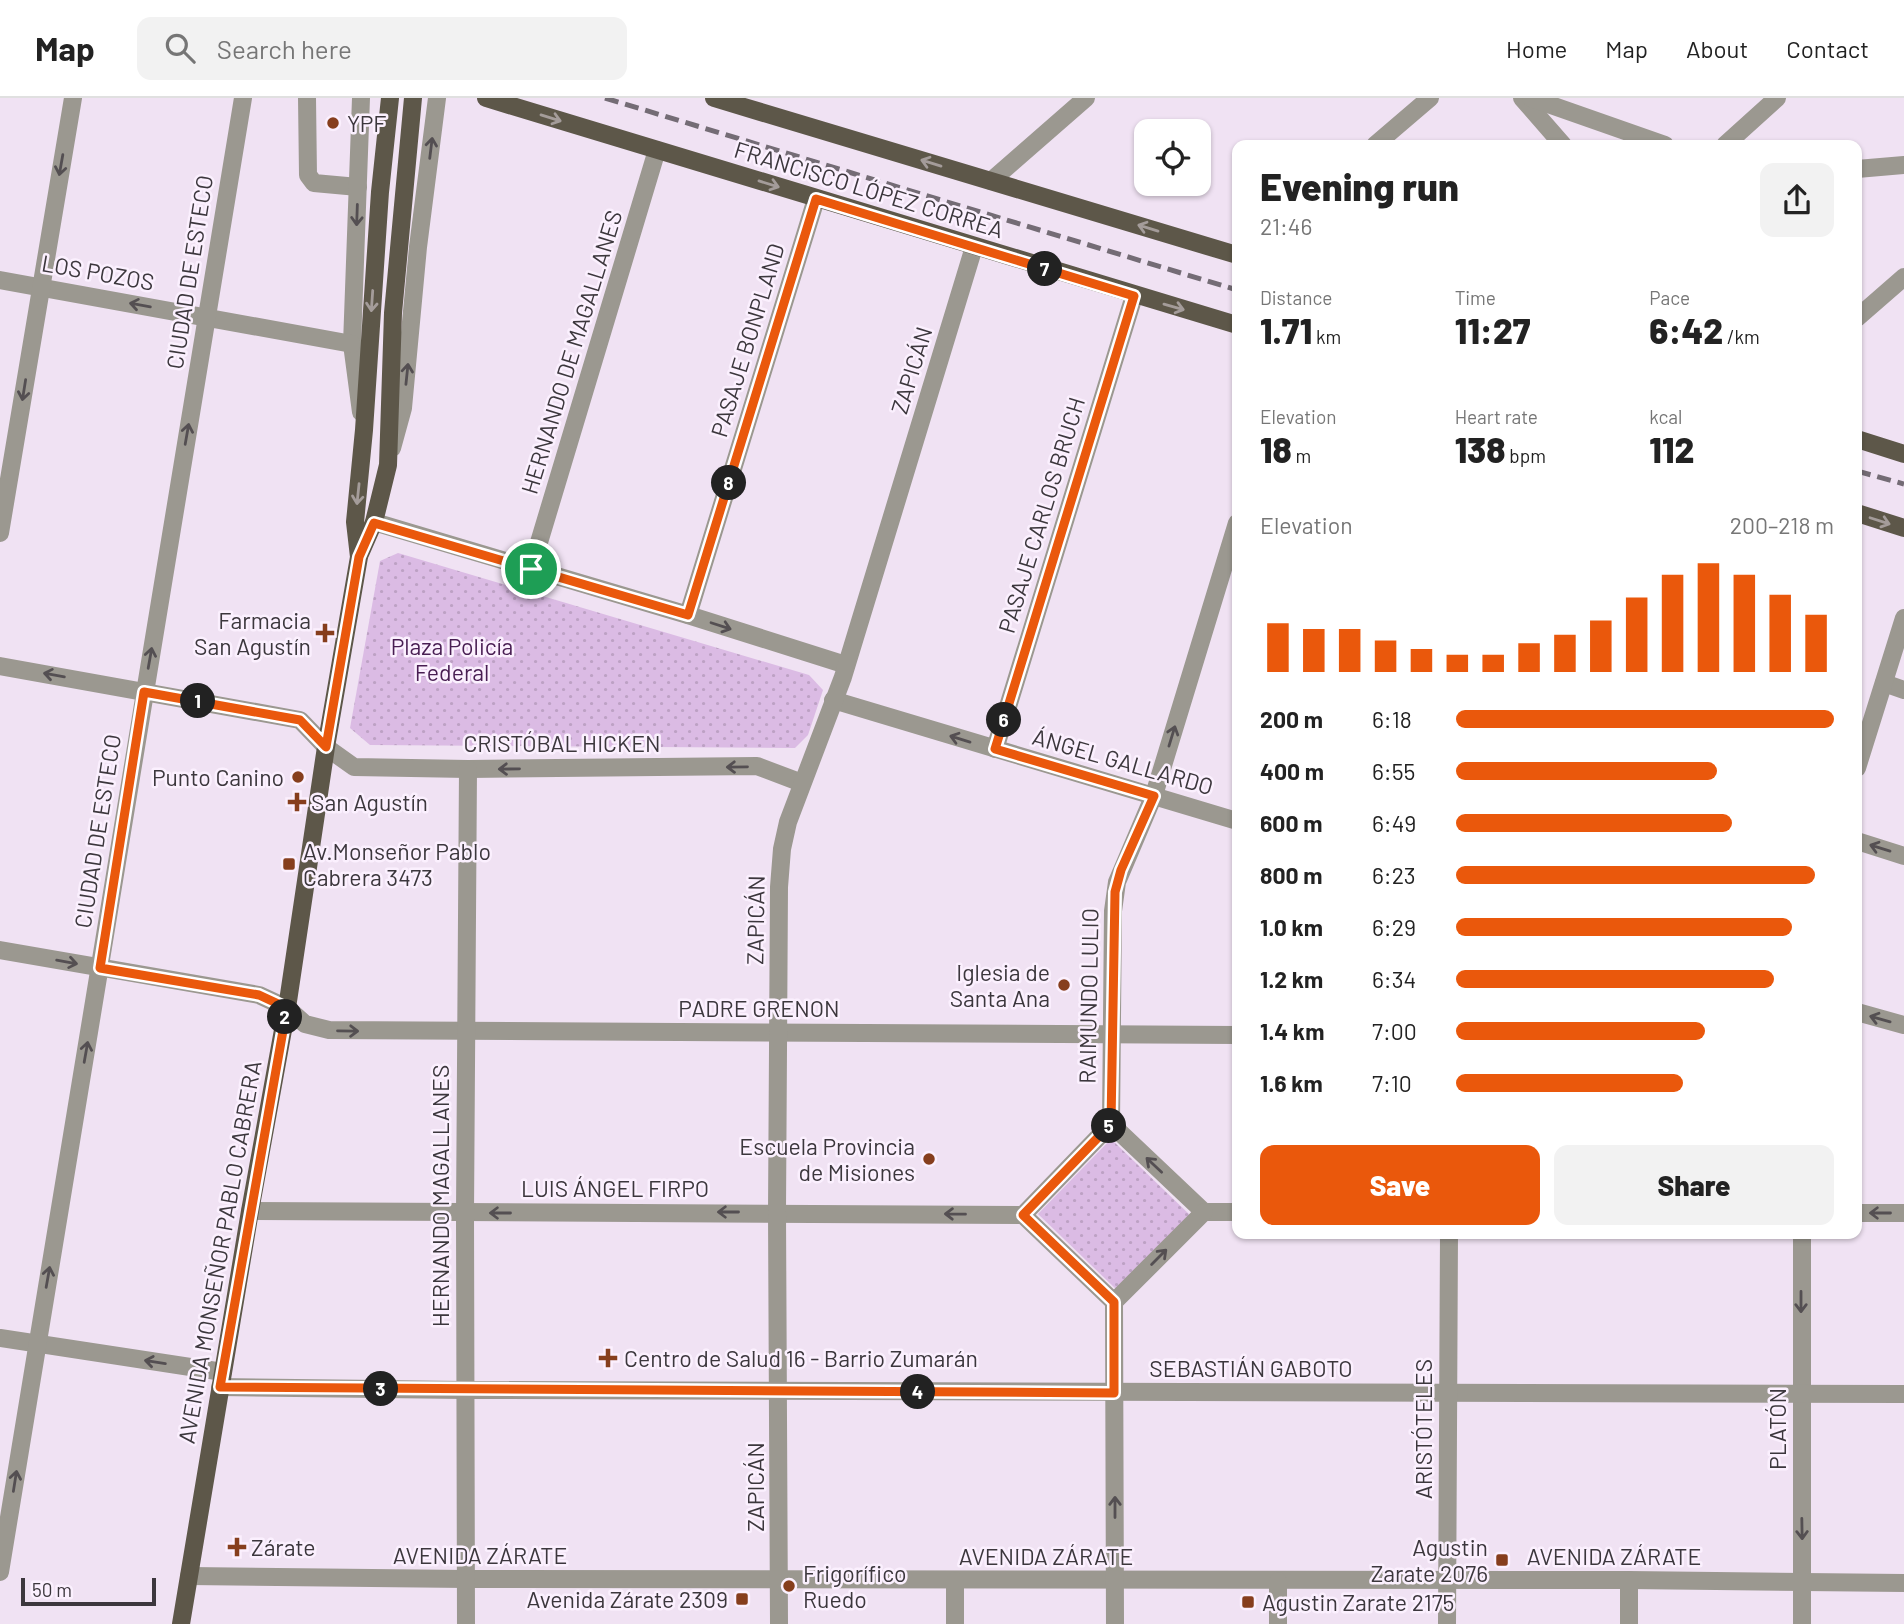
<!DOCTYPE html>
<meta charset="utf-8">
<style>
body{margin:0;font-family:Barlow,sans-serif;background:#f2f2f2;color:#222;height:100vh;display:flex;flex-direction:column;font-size:26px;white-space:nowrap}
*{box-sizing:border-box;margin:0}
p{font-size:23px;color:#767676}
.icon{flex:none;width:38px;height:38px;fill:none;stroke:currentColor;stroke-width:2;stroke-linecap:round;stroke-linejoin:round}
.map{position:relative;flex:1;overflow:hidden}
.sheet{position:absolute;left:1232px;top:42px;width:630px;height:1099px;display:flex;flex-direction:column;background:#fff;border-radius:14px;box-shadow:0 2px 5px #0004}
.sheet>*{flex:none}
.buttons{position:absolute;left:1134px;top:21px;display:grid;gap:14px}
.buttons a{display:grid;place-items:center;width:77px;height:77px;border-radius:14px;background:#fff;box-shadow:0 2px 5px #0004;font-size:35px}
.scale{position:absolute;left:21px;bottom:18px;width:135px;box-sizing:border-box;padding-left:7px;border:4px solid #3c373d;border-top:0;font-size:19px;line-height:24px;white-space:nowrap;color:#3c373d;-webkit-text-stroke:5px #fbf0fe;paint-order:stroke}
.pin{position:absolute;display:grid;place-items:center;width:60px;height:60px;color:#fff;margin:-30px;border:4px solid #fff;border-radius:50%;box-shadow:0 2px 7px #0007}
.km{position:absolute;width:35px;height:35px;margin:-18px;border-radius:50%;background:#222;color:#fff;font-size:19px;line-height:35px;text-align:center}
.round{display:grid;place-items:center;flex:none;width:74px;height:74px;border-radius:14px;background:#f2f2f2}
.overview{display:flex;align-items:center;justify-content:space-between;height:119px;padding:0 28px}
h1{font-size:38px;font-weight:800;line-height:52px}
.metrics{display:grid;grid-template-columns:repeat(3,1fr);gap:10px;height:119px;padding:7px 28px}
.metrics div{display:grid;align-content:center}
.metrics b{font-size:35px;font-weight:800}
.metrics small{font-size:19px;font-weight:400}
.metrics p{font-size:19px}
.chart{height:196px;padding:14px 28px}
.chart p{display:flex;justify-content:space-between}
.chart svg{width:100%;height:126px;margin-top:7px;stroke:#ea580c;stroke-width:6}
.primary-button{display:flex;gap:14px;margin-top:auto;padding:14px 28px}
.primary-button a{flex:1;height:80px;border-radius:14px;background:#ea580c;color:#fff;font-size:28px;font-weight:800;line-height:80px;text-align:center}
.primary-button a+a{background:#f2f2f2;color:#222}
ul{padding:0 28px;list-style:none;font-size:23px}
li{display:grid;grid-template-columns:112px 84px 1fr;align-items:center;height:52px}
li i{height:18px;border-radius:9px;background:#ea580c}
header{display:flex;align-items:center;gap:42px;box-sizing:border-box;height:98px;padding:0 35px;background:#fff;border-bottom:2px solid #e0e0e0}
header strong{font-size:33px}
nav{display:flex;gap:38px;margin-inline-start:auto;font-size:24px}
.search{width:490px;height:63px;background:#f2f2f2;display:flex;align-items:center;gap:18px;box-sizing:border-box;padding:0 24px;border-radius:14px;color:#767676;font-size:26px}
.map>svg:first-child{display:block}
.park{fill:url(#park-dots)}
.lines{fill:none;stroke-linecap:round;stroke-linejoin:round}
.minor{stroke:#9b9890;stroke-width:18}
.major{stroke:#5d5749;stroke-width:18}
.rail{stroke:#746c75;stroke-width:5;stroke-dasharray:14 7;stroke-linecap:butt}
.oneway{stroke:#a49c9a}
.oneway2{stroke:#544f52}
.route-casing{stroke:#fff;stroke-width:14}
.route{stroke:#ea580c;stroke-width:9}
.poi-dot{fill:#863e1d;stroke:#fbf0fe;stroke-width:2.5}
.labels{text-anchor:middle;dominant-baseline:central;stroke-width:5;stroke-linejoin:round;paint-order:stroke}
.poi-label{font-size:23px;fill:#3c373d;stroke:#fbf0fe;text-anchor:start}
.street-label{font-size:23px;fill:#3c373d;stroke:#fbf0fe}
.park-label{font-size:23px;fill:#481d52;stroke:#fbf0fe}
</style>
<header>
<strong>Map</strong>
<div class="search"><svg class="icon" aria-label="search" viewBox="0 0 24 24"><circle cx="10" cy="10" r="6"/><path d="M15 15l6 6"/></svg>Search here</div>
<nav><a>Home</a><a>Map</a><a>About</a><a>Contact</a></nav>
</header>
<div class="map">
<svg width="1904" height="1526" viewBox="0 0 1904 1526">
<defs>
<pattern id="park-dots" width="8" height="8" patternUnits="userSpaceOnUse" patternTransform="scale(1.75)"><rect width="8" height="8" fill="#dbbbe4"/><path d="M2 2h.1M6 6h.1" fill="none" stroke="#bda1c4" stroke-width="1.8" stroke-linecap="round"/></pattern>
</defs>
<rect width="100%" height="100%" fill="#f0e2f3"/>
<g class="park">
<path d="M398,455L809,577L823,592L808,637L795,650L370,647L350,630L380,463Z"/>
<path d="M1111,1041L1190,1117L1117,1192L1038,1116Z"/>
</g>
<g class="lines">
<g class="minor">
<path d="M307,0L308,77L314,85L358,89"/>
<path d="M361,0L352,246L361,314"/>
<path d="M1522,0L1563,47"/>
<path d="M1531,0L1665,47"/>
<path d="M1375,47L1430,0"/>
<path d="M1725,47L1777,0"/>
<path d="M1857,71L1904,67"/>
<path d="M991,83L1086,0"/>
<path d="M0,182L352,246"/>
<path d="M1857,220L1904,179"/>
<path d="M392,350L403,310L418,149L437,0"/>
<path d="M374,424L688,517L846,567"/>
<path d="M0,435L73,0"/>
<path d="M531,471L657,52"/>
<path d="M688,517L816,101"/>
<path d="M0,568L300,622L326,649L354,669L468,671L757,668L802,685"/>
<path d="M1884,585L1904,592"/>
<path d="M833,602L1237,723"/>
<path d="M995,651L1134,198"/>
<path d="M1857,670L1904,520"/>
<path d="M1857,743L1904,758"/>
<path d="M0,852L259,897L287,910L305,926L329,932L1237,937"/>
<path d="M1857,914L1904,927"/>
<path d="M250,1113C508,1116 765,1114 1023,1117L1114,1204"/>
<path d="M1204,1114L1111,1026L1113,813L1117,784L1154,697L1237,425"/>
<path d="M1204,1114H1237"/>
<path d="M1857,1115H1904"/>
<path d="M1023,1117L1111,1026"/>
<path d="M1802,1136V1526"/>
<path d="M0,1240L223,1274"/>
<path d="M220,1289L465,1292L1904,1296"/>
<path d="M0,1474L243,0"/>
<path d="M189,1478L466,1481L1629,1482L1904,1485"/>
<path d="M466,1526L465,1116L468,671"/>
<path d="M779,1526L777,1114L779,789L782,751L788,724L843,579L974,149"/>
<path d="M955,1526V1483"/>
<path d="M1115,1526L1114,1204L1204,1114"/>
<path d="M1278,1526V1483"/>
<path d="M1447,1526L1449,1136"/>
<path d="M1629,1526V1482"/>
</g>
<g class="major">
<path d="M486,0L1237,227"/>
<path d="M714,0L1237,157"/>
<path d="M1857,341L1904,356"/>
<path d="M1857,415L1904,430"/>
<path d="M360,456L374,424L388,367L393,215L413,0"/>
<path d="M181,1526L250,1113L287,910L326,649L359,459L355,424L364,332L380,94L390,0"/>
</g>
<g class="rail">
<path d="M605,0L1237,192"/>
<path d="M1857,373L1904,386"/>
</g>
</g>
<defs><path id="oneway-shaft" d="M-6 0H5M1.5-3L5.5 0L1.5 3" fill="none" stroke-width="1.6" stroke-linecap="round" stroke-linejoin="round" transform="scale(1.75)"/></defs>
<g class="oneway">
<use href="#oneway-shaft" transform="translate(551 20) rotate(17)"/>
<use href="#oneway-shaft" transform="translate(931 65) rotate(-163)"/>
<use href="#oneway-shaft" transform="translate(769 86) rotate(17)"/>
<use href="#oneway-shaft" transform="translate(1148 130) rotate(-163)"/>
<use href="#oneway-shaft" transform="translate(372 203) rotate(94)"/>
<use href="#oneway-shaft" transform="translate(1174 209) rotate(16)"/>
<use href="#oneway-shaft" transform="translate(358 396) rotate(96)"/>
<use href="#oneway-shaft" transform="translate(1880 423) rotate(18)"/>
</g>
<g class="oneway2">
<use href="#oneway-shaft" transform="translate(431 50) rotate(-83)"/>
<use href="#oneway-shaft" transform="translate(61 67) rotate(100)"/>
<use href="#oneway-shaft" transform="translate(357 117) rotate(92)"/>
<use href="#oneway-shaft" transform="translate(140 207) rotate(-170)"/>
<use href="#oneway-shaft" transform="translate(407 276) rotate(-84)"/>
<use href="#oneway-shaft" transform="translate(24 292) rotate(99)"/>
<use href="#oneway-shaft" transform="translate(187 336) rotate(-80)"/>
<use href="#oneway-shaft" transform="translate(721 528) rotate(18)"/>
<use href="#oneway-shaft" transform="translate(150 560) rotate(-80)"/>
<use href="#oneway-shaft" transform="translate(54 577) rotate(-170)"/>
<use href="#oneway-shaft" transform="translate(1172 638) rotate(-73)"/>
<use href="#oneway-shaft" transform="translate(960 641) rotate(-163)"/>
<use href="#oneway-shaft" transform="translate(737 669) rotate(179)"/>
<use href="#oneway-shaft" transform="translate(509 671) rotate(179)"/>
<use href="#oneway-shaft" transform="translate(1880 750) rotate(-163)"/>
<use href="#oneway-shaft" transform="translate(67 864) rotate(10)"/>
<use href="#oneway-shaft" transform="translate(1880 921) rotate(-164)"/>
<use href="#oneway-shaft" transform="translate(348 933) rotate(1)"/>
<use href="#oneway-shaft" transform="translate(86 954) rotate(-80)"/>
<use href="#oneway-shaft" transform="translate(1154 1067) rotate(-137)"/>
<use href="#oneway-shaft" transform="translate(728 1114) rotate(180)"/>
<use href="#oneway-shaft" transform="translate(500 1115) rotate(180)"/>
<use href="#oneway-shaft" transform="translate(1880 1115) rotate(-180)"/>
<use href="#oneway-shaft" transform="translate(955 1116) rotate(-179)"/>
<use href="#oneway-shaft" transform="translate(1159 1159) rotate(-45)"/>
<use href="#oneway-shaft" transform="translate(48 1179) rotate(-80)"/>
<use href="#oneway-shaft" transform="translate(1801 1204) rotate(90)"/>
<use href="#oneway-shaft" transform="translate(155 1264) rotate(-171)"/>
<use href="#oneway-shaft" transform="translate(15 1383) rotate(-81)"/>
<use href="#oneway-shaft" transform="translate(1115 1409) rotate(-90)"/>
<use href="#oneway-shaft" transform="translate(1802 1431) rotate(89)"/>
</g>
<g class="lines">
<defs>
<path id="route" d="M816,101L1134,198L995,651L1154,698L1121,772L1115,794L1111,1026L1023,1117L1114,1204V1295L220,1289L287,910L259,897L100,870L144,594L300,622L326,649L359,459L374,425L688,517Z"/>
</defs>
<use href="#route" class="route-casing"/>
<use href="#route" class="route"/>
</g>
<g class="poi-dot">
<circle cx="333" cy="25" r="7"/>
<path d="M321.5 524.5h7v7h7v7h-7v7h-7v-7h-7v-7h7z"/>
<circle cx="298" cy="679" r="7"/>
<path d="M293.5 693.5h7v7h7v7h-7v7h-7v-7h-7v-7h7z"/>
<rect x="282" y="759" width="14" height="14" rx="3.5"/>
<circle cx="1064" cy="887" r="7"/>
<circle cx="929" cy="1061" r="7"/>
<path d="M604.5 1249.5h7v7h7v7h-7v7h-7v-7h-7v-7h7z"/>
<path d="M233.5 1438.5h7v7h7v7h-7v7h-7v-7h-7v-7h7z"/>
<rect x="1495" y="1455" width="14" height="14" rx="3.5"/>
<circle cx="789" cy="1488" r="7"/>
<rect x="735" y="1494" width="14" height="14" rx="3.5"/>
<rect x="1241" y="1497" width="14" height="14" rx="3.5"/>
</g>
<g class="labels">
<g class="poi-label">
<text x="347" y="25">YPF</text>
<text x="311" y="522" text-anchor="end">Farmacia<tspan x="311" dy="26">San Agustín</tspan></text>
<text x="284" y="679" text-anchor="end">Punto Canino</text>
<text x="311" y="704">San Agustín</text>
<text x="303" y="753">Av.Monseñor Pablo<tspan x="303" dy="26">Cabrera 3473</tspan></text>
<text x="1050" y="874" text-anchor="end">Iglesia de<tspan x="1050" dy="26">Santa Ana</tspan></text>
<text x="915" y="1048" text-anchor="end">Escuela Provincia<tspan x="915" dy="26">de Misiones</tspan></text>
<text x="624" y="1260">Centro de Salud 16 - Barrio Zumarán</text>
<text x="251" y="1449">Zárate</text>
<text x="1488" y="1449" text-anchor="end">Agustin<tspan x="1488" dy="26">Zarate 2076</tspan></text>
<text x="803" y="1475">Frigorífico<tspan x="803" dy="26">Ruedo</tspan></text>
<text x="728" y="1501" text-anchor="end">Avenida Zárate 2309</text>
<text x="1262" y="1504">Agustin Zarate 2175</text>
</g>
<g class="street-label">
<text transform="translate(869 91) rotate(17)">FRANCISCO LÓPEZ CORREA</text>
<text transform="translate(98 174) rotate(10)">LOS POZOS</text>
<text transform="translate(189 174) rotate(-81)">CIUDAD DE ESTECO</text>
<text transform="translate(747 242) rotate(-73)">PASAJE BONPLAND</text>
<text transform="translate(571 254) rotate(-73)">HERNANDO DE MAGALLANES</text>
<text transform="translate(911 272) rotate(-73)">ZAPICÁN</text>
<text transform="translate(1041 417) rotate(-73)">PASAJE CARLOS BRUCH</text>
<text x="562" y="645">CRISTÓBAL HICKEN</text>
<text transform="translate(1123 663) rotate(16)">ÁNGEL GALLARDO</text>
<text transform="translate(97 733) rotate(-81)">CIUDAD DE ESTECO</text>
<text transform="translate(755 822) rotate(-89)">ZAPICÁN</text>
<text transform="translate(1088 898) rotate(-89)">RAIMUNDO LULIO</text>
<text x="759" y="910">PADRE GRENON</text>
<text x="615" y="1090">LUIS ÁNGEL FIRPO</text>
<text transform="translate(440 1098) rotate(-90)">HERNANDO MAGALLANES</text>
<text transform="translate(219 1154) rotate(-80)">AVENIDA MONSEÑOR PABLO CABRERA</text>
<text x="1251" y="1270">SEBASTIÁN GABOTO</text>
<text transform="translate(1423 1331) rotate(-90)">ARISTÓTELES</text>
<text transform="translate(1777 1331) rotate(-90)">PLATÓN</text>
<text transform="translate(755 1389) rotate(-90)">ZAPICÁN</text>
<text x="480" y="1457">AVENIDA ZÁRATE</text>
<text x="1046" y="1458">AVENIDA ZÁRATE</text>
<text x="1614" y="1458">AVENIDA ZÁRATE</text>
</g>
<g class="park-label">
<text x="452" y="548">Plaza Policía<tspan x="452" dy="26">Federal</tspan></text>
</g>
</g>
</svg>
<div class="buttons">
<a><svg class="icon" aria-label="locate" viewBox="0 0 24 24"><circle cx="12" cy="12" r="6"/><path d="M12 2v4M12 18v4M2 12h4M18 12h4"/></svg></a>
</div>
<div class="scale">50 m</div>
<div class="pin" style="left:531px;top:471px;background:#1e9e55"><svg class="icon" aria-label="arrive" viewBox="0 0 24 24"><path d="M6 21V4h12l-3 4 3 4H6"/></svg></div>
<b class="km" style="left:198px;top:603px">1</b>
<b class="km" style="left:285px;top:919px">2</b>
<b class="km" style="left:381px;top:1291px">3</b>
<b class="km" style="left:918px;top:1294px">4</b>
<b class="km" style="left:1109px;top:1028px">5</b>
<b class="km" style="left:1004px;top:622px">6</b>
<b class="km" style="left:1045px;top:171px">7</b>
<b class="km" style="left:729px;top:385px">8</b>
<section class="sheet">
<div class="overview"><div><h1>Evening run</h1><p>21:46</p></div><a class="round"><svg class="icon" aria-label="share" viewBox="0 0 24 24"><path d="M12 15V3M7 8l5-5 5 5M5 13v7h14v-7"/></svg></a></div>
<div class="metrics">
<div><p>Distance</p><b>1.71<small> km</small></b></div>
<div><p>Time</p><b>11:27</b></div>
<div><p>Pace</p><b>6:42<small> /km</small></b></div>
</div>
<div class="metrics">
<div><p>Elevation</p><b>18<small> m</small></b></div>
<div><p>Heart rate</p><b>138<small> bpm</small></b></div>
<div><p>kcal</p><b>112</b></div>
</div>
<div class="chart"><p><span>Elevation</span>200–218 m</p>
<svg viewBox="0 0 160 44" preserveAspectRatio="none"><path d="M5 44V27M15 44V29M25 44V29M35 44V33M45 44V36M55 44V38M65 44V38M75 44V34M85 44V31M95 44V26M105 44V18M115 44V10M125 44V6M135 44V10M145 44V17M155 44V24"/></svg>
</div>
<ul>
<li><b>200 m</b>6:18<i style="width:100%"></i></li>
<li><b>400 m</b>6:55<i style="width:69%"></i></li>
<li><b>600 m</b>6:49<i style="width:73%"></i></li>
<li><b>800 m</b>6:23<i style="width:95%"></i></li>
<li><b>1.0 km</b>6:29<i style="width:89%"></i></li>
<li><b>1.2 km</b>6:34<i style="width:84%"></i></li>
<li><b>1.4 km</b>7:00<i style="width:66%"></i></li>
<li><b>1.6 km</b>7:10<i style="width:60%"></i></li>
</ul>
<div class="primary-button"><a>Save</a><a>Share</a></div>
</section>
</div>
